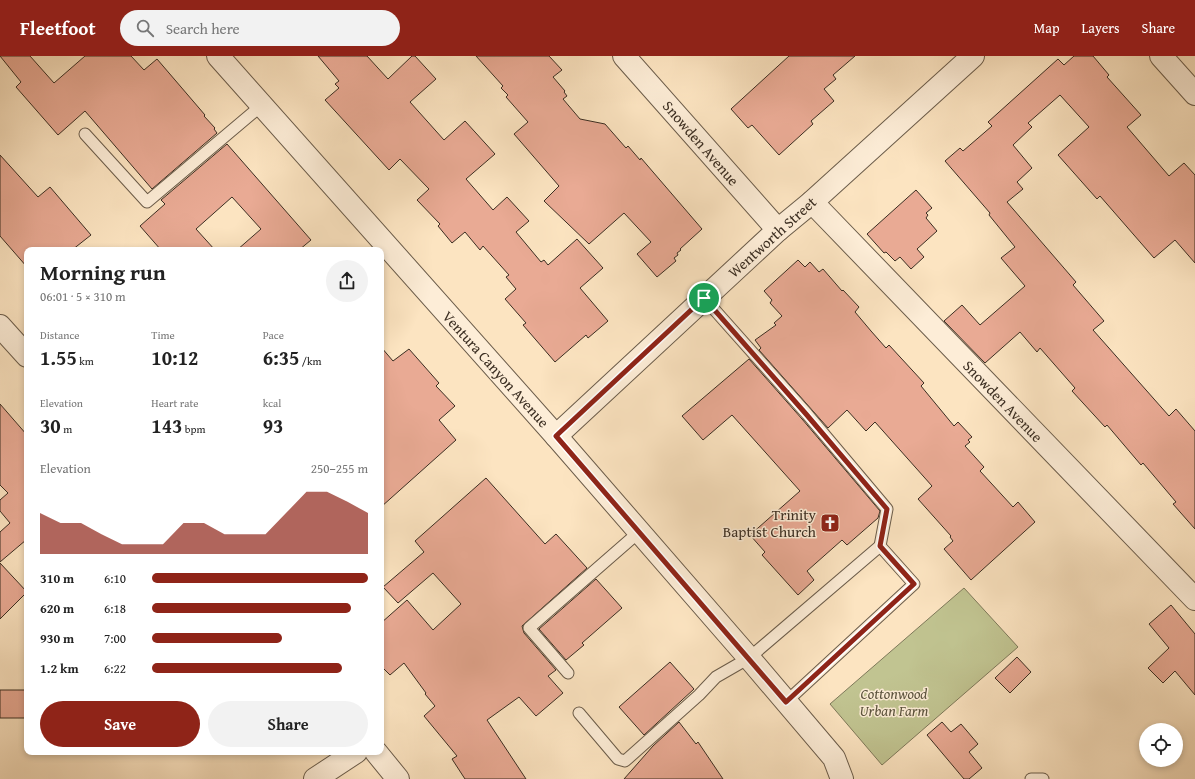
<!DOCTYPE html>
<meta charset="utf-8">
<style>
body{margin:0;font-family:"Gentium Book Plus",serif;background:#f2f2f2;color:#222;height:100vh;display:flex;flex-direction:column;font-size:15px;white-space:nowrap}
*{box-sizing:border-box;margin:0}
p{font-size:13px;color:#767676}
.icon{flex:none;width:22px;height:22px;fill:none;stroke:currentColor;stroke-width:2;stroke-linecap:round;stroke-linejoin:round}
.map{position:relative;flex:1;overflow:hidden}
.drawer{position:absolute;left:24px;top:191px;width:360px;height:508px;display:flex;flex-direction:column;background:#fff;border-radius:8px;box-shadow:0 2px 6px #0003}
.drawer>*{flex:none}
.controls{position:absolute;left:1139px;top:667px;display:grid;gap:8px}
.controls a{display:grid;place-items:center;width:44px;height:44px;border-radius:50%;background:#fff;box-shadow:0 2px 6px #0003;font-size:20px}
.pin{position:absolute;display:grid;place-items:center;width:34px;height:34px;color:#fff;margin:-17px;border:2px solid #fff;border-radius:50%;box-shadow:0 1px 4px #0007}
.round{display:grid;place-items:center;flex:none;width:42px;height:42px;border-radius:21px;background:#f2f2f2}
.overview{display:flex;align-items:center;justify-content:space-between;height:68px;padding:0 16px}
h1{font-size:22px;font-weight:600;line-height:30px}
.metrics{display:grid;grid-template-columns:repeat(3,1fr);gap:6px;height:68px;padding:4px 16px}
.metrics div{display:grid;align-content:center}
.metrics b{font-size:20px;font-weight:600}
.metrics small{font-size:11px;font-weight:400}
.metrics p{font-size:11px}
.chart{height:112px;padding:8px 16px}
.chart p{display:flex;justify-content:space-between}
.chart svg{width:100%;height:72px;margin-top:4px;fill:#8f2418;opacity:.7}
.primary-button{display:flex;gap:8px;margin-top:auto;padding:8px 16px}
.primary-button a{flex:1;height:46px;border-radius:24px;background:#8f2418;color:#fff;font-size:16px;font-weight:600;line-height:46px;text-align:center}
.primary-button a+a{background:#f2f2f2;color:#222}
ul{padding:0 16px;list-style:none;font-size:13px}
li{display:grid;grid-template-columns:64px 48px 1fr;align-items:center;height:30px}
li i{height:10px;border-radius:5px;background:#8f2418}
header{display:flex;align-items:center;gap:24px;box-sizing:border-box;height:56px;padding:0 20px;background:#8f2418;color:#fff}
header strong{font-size:19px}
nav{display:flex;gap:22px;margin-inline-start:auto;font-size:14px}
.search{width:280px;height:36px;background:#f2f2f2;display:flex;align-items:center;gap:10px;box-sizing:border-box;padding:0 14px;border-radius:22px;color:#767676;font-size:15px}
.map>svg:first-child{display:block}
.green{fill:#c1c491;stroke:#7e795a}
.building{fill:#e9aa94;stroke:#3b2e22}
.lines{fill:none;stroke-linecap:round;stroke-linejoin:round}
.service-casing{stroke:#6b5c4a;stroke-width:13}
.minor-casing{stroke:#6b5c4a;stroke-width:24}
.tertiary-casing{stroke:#6b5c4a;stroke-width:24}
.service{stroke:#fdedd7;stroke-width:11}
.minor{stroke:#fdedd7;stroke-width:22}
.tertiary{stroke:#fdedd7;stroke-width:22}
.route-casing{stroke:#fff;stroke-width:8}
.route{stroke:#8f2418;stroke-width:5}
.labels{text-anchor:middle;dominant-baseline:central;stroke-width:3;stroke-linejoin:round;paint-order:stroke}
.street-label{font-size:15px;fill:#3b2e22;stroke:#fdedd7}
.poi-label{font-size:15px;fill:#3b2e22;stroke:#fdedd7;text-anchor:end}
.park-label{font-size:15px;font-style:italic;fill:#5c543e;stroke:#fdedd7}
</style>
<header>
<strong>Fleetfoot</strong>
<div class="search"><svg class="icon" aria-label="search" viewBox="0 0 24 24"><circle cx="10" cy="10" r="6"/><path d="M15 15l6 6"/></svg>Search here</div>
<nav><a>Map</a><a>Layers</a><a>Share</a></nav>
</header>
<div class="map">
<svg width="1195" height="723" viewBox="0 0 1195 723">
<rect width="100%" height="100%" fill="#fce4c1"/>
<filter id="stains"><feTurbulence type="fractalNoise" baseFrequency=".005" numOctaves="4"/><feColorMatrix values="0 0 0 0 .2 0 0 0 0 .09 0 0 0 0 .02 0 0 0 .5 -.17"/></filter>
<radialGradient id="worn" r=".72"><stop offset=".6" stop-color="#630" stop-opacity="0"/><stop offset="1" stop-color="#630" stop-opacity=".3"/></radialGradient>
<path class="green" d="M964,532L1018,591L882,709L830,648Z"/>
<g class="building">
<path d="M0,0H30L54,27L85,0H131L144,14L157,3L205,59L204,60L215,72L214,73L217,77L152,133L85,55L58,79L16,31L21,26Z"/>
<path d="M318,0H367L388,23L412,0H415L436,23L410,46L444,84L465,65L495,98L466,123L493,154L507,141L529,165L516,176L541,206L544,204L548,209L577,183L603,212L580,232L608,265L588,282L586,279L555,306L523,269L526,267L505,243L516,233L506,221L509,219L483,190L480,194L465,176L452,187L438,170L440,168L417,144L429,133L400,103L389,114L325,44L339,32L335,28L339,25Z"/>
<path d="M476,0H549L562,14L553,21L565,35L564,36L567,40L563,43L580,63L605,68L626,92L628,90L640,104L641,102L702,173L680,193L681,194L677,197L678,199L674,202L676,205L657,221L637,198L651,186L624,157L589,188L544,145L559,130L514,78L528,66L506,41L508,39L501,32L503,30Z"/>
<path d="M789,0H855L833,19L836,23L824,33L834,45L811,65L813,68L779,99L752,69L748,72L731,53Z"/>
<path d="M1074,0H1093L1109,19L1107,21L1141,59L1127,71L1169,120L1184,107L1195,119V207L1175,184L1154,202L1100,140L1097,143L1058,99L1089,71L1060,39L1028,67L1032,71L1013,89L1032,112L1017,126L1023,133L1007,146L1076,226L1073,229L1104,265L1093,274L1169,360L1176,353L1195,375V473L1173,448L1176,446L1143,407L1141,409L1107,369L1105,371L1072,335L1075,332L1040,292L1037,296L1020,276L985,307L944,265L962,249L980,269L1025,230L1001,202L1015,191L989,159L990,157L945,105L960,92L963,95L992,70L988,66L1058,3L1064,9Z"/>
<path d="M227,88L311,184L299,194H237L261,173L232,141L196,173L215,194H161L140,170L165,148L161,144Z"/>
<path d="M0,99L38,141L50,131L91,179L72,194H27V211L0,180Z"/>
<path d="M916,134L932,152L926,157L928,159L926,162L937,175L917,193L924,201L911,213L900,201L895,205L886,196L884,197L867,178Z"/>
<path d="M798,204L805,211L810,206L819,216L823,213L842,235L843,234L859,251L855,256L871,275L886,292L889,289L924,327L921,330L954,370L958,366L972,381L968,384L970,386L965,390L984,411L980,415L1013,451L1018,446L1035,466L971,524L944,493L953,485L950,481L951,480L918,443L932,430L875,366L866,375L847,354L828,372L759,294L761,292L755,284L776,269L774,267L782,260L770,247L772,244L764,235Z"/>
<path d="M381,291L393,305L409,293L439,327L436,330L455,350L439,364L456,384L381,451Z"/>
<path d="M749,303L802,363L880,455L878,462L847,489L842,484L807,515L814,524L798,539L762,499L765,496L750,479L800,435L732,359L703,384L682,360Z"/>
<path d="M0,348L27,379V485L26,484L0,506V476L10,467L0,455V444L8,437L0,429Z"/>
<path d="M486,422L545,488L556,478L587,512L522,570L524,577L556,614L548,620L563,637L536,660L519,641L487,664L526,723H465L452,703L457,700L424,660L435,650L425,638L426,637L404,607L390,619L381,610V567L407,544L433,574L461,548L433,517L398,547L383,531L424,496L415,485Z"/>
<path d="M0,507L27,536L0,563Z"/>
<path d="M596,523L622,552L582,587L584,589L566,604L539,573Z"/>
<path d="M1171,549L1195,578V639L1175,615L1163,627L1148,612L1169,592L1149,568Z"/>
<path d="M1017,601L1031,616L1010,637L995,622Z"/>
<path d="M670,606L694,633L644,679L619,651Z"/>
<rect x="0" y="634" width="27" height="28"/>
<path d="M679,666L696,688L698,686L723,723H624L653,690Z"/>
<path d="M942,666L951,676L961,668L978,688L969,696L982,712L969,723H964L927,679Z"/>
</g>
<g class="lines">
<defs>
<g id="service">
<path d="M85,78L147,146L262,49"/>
<path d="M704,242L807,358L887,453L880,490"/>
<path d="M568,617L529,572L639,476"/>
<path d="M579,657L618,703L625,705L699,639L716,621L749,602L880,490L914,528L786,646"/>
<path d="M1031,723H1043"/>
</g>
<g id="minor">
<path d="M624,0L778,174"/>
<path d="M1161,0L1195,38"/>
<path d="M812,146L1195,543"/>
<path d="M0,270L27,300"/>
<path d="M376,696L398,723"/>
<path d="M315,723L356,696"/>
</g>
<g id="tertiary">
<path d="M218,0L556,380L749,602L834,702L842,723"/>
<path d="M556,380L778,174L812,146L973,0"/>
</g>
</defs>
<use href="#service" class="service-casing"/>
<use href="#minor" class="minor-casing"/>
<use href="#tertiary" class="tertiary-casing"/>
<use href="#service" class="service"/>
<use href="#minor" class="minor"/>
<use href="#tertiary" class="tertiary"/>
</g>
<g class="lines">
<defs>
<path id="route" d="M704,242L806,358L887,453L880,490L914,528L786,646L556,380Z"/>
</defs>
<use href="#route" class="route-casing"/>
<use href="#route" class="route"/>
</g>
<defs>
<symbol id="church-square" viewBox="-11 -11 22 22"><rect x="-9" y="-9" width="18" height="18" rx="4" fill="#8f2418" stroke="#fdedd7"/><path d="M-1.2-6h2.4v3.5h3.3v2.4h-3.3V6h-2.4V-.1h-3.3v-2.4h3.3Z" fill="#fff"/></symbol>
</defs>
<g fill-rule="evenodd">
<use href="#church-square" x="819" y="456" width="22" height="22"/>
</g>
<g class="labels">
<g class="street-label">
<text transform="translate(701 87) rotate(49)">Snowden Avenue</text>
<text transform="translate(772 181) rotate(-42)">Wentworth Street</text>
<text transform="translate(496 313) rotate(48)">Ventura Canyon Avenue</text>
<text transform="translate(1003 345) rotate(46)">Snowden Avenue</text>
</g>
<g class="poi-label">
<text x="816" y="458">Trinity<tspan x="816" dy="17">Baptist Church</tspan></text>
</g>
<g class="park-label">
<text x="894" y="637">Cottonwood<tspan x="894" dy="17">Urban Farm</tspan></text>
</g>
</g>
<rect width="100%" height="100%" filter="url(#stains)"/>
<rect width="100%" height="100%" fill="url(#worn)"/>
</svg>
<div class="controls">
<a><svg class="icon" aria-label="locate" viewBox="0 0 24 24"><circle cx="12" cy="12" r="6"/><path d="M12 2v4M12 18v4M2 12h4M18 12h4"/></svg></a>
</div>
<div class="pin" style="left:704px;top:242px;background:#1e9e55"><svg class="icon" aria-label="arrive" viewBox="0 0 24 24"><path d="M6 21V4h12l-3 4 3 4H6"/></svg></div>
<section class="drawer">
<div class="overview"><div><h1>Morning run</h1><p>06:01 · 5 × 310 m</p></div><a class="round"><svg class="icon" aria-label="share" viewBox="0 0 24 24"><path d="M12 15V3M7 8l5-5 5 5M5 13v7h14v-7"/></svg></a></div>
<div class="metrics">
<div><p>Distance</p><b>1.55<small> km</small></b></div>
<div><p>Time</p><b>10:12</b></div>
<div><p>Pace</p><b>6:35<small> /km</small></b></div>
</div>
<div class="metrics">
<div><p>Elevation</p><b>30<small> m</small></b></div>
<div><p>Heart rate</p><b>143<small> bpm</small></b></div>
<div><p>kcal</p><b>93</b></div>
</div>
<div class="chart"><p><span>Elevation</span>250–255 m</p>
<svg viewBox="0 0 160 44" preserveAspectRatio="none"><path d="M0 44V19L10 25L20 25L30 32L40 38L50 38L60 38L70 25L80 25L90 32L100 32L110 32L120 19L130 6L140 6L150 12L160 19V44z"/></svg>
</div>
<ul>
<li><b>310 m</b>6:10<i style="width:100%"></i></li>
<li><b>620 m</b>6:18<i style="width:92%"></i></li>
<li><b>930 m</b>7:00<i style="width:60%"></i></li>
<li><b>1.2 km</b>6:22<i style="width:88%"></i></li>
</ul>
<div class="primary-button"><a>Save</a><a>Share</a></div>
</section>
</div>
